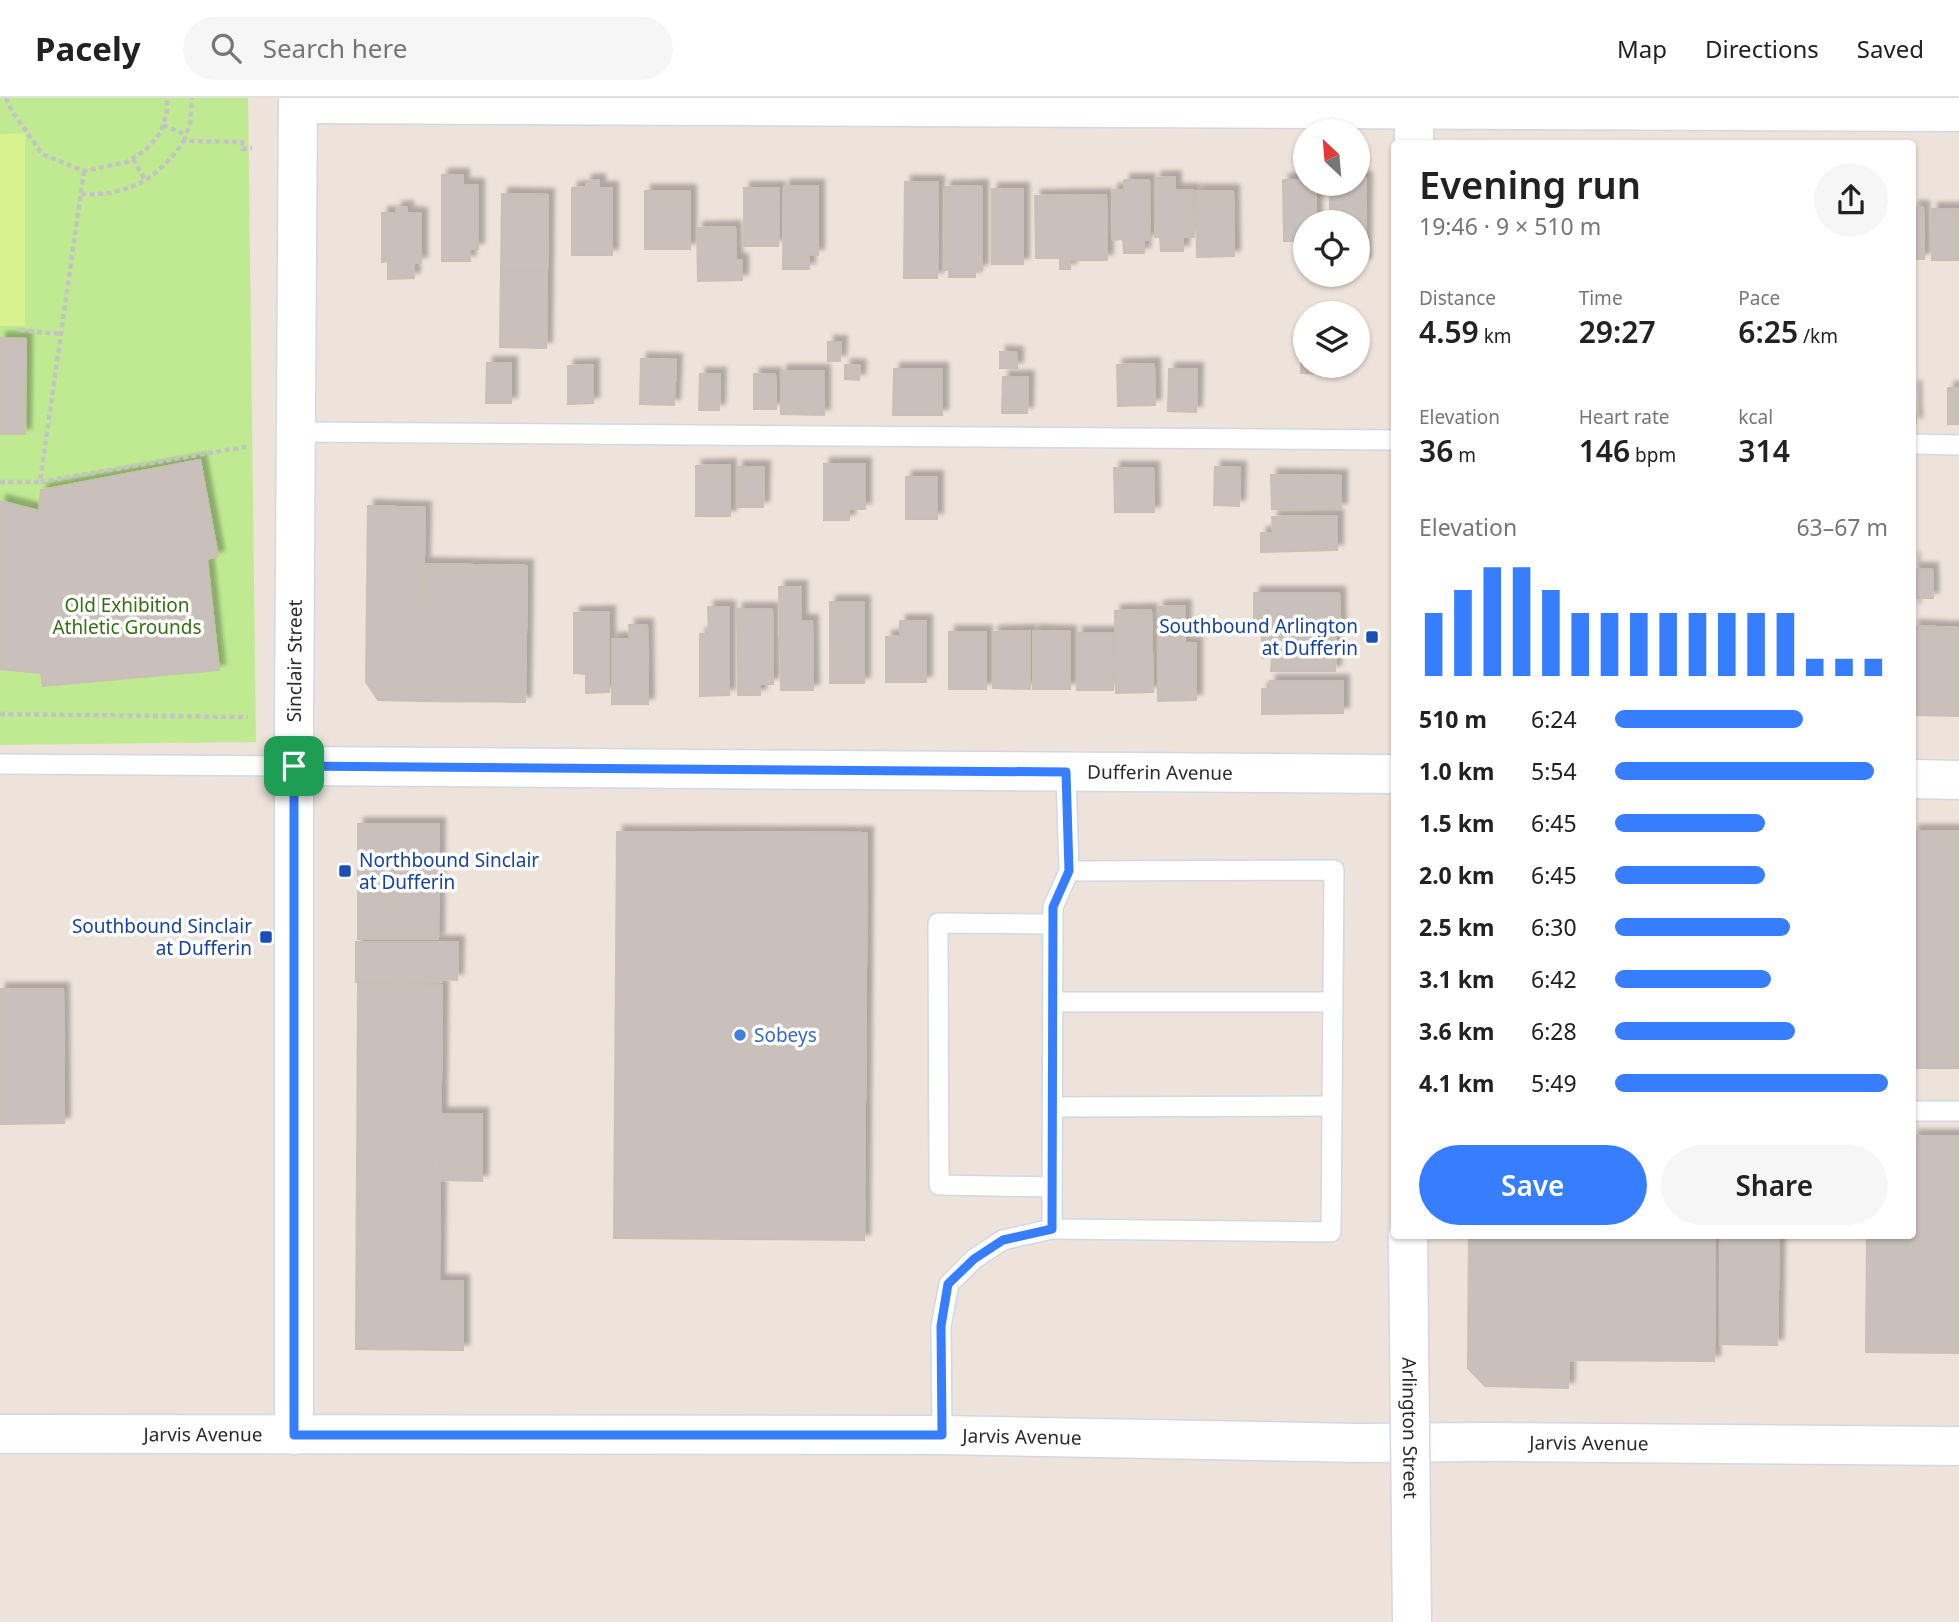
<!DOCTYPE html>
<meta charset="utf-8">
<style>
body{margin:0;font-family:"Noto Sans",sans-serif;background:#f6f6f6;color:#222;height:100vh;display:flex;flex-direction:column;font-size:26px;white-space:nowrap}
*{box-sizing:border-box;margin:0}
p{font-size:23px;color:#767676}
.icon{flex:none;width:38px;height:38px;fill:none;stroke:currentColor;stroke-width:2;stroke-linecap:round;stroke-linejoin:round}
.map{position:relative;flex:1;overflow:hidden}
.details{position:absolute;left:1391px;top:42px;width:525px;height:1099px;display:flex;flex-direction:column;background:#fff;border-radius:7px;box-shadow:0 2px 5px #0004}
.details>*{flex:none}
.needle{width:46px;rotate:334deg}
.buttons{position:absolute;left:1293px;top:21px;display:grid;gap:14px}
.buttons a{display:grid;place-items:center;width:77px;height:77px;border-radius:50%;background:#fff;box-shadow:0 2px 5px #0004;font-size:35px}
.pin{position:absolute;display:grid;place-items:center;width:60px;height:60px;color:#fff;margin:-30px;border-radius:14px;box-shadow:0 4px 10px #0006}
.round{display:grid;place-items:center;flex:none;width:74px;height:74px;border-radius:37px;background:#f6f6f6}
.summary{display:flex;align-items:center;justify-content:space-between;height:119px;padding:0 28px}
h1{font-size:38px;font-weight:600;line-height:52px}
.metrics{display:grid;grid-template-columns:repeat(3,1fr);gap:10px;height:119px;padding:7px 28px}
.metrics div{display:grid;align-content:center}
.metrics b{font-size:30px;font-weight:600}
.metrics small{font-size:19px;font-weight:400}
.metrics p{font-size:19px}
.chart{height:196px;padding:14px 28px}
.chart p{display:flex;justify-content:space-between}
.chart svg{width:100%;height:126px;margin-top:7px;stroke:#377eff;stroke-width:6}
.primary-button{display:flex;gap:14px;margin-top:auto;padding:14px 28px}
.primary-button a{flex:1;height:80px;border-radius:42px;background:#377eff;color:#fff;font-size:28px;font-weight:600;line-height:80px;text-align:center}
.primary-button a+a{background:#f6f6f6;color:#222}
ul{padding:0 28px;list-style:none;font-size:23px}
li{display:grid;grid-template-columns:112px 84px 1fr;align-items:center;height:52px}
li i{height:18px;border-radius:9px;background:#377eff}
header{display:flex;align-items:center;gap:42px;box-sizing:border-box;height:98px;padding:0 35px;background:#fff;border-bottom:2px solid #e0e0e0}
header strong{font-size:33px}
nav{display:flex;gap:38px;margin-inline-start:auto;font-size:24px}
.search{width:490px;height:63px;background:#f6f6f6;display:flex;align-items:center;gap:18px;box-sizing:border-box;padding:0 24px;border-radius:38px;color:#767676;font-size:26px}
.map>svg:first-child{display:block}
.green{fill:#bfea92}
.pitch{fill:#d8f28d}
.building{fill:#c9c0bb;stroke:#cabfb5;stroke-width:2;filter:url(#shadow)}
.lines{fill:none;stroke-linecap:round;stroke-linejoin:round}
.lane-casing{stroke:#d0d8e5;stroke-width:22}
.street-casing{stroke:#d0d8e5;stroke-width:41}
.secondary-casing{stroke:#d0d8e5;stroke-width:41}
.path{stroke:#c4c4c4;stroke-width:4.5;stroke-dasharray:5 3.5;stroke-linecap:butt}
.lane{stroke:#fff;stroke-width:19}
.street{stroke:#fff;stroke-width:38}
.secondary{stroke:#fff;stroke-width:38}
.secondary-bridge-casing{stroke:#d0d8e5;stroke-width:41;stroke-linecap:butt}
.secondary-bridge{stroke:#fff;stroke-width:38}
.route-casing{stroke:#fff;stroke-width:14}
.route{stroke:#377eff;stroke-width:9}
.transit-dot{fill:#1a4fb4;stroke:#fff;stroke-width:2.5}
.shop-dot{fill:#3f7fe0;stroke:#fff;stroke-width:2.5}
.labels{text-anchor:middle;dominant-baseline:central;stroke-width:7;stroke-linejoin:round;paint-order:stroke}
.park-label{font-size:19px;fill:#366f13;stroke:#fff}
.transit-label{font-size:19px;fill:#164399;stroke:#fff;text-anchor:end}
.street-label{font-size:19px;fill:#2b2b2b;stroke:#fff}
.shop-label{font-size:19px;fill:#366cbe;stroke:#fff;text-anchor:start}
</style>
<header>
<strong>Pacely</strong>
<div class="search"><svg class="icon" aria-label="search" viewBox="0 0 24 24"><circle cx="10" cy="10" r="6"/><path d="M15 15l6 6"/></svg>Search here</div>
<nav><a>Map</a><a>Directions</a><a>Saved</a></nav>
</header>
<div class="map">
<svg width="1959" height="1524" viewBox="0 0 1959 1524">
<defs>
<filter id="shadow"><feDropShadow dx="6" dy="-6" stdDeviation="2" flood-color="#0004"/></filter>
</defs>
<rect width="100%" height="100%" fill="#eee3db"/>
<path class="green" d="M0,0H248L256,644L0,647Z"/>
<path class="pitch" d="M25,35V228H0V36Z"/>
<g class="building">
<path d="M442,77H463V87H478V151H469L470,163H442Z"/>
<path d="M1175,79V92H1193L1194,139H1183V153H1161L1160,139H1155V80Z"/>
<path d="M1358,80H1366L1365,166H1358V124H1330V86H1358Z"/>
<path d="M599,82V90H612V157H572V90L586,89V83Z"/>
<path d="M1124,82H1149L1150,142H1144V155H1124L1123,141L1113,142L1112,92H1124Z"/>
<path d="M1283,82H1306V86H1316V124H1306V143H1284Z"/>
<path d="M905,84H938L937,180H904Z"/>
<path d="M784,88H818V157H809V171H783Z"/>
<path d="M982,88V172H975V179H949V172H944L945,89Z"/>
<path d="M744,90H779L778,148H744Z"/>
<rect x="992" y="91" width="31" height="75"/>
<rect x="645" y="93" width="45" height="58"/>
<path d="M1196,93H1233L1234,158L1197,159Z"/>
<path d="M502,96L548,97L547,173H501Z"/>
<path d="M1106,97L1107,162H1070V171H1060V160H1036L1035,98Z"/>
<path d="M407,109V115L421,116V165L413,164L414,180L388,181V163L382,164V115H396V110Z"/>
<path d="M1913,109H1923L1924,161H1913Z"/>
<rect x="1932" y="111" width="27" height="51"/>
<path d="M735,129L736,162H742V182L698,183L697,130Z"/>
<path d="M501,173H547L546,250L500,249Z"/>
<path d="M1302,232H1306V268H1348V276L1301,275Z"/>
<path d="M0,240L26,241L25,336H0Z"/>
<path d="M828,244H841L840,263H828Z"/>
<path d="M1000,254L1017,255V270H1000Z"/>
<path d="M641,261L676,262L674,307L640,306Z"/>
<path d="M487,265H511V305H486Z"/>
<path d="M1154,266L1155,307L1118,308L1117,267Z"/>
<path d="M593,267V305L568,306V268Z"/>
<path d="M845,267L860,268L859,282L845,281Z"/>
<path d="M894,271H942V317H893Z"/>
<path d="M1169,271H1197L1196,314L1168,313Z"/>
<path d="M781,273H824V317L781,316Z"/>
<path d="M700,276H720L719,312H699Z"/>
<path d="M754,276H775L776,311H754Z"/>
<path d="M1003,279H1028L1027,315H1002Z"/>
<path d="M1913,289H1915L1916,325H1913Z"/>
<rect x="1948" y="290" width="11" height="36"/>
<path d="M200,362L218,458L207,461L219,572L43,588L41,575L0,571V403L39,413L41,392Z"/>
<path d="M824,366H865V411H849V422H824Z"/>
<path d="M730,367V418H696V368Z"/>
<path d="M737,369H764L763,409H737Z"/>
<path d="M1215,369L1240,370L1239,408L1214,407Z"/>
<path d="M1114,370H1153L1154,414H1115Z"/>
<path d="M1271,377L1341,378V411H1272Z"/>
<rect x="906" y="379" width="31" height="42"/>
<path d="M368,408L425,410L421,603L378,602L366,584Z"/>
<path d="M1337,418V452L1261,454V435H1273L1272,419Z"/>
<path d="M1913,459L1914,471H1932L1933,500H1914V511H1913Z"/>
<path d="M424,466L527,468L525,604L421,603Z"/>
<path d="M779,489H801V523H812L813,592H781Z"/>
<path d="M1254,495H1339L1340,536L1254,537Z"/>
<rect x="830" y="504" width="34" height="81"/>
<path d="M1185,508V546L1196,545V602L1158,603V509Z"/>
<path d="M708,509H729V597L700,598V536H709Z"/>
<path d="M737,511H772L773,586H760V597H738Z"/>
<path d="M1151,512L1153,594L1116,595L1115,513Z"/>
<path d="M609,514V594L586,595V576L574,575V515Z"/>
<path d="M900,523H926V584H886V539L900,538Z"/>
<path d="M629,527H647L648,606H612V541H630Z"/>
<path d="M1913,528L1959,530L1958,618L1913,617Z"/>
<path d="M1030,533V591L993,590V534Z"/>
<path d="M1033,533L1070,534V591H1033Z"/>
<rect x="949" y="534" width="37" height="57"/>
<path d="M1077,535H1114L1113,592H1077Z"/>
<path d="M1262,539H1336L1335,573H1271L1272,560H1262Z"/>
<path d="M1270,583H1343V615L1262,616V591H1270Z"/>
<path d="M358,726H439L438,841H358Z"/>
<rect x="1913" y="733" width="46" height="237"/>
<path d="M617,734L867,735L864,1142L614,1140Z"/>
<path d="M356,844H458L457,882L442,881V884H356Z"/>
<path d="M358,886L442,887L439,1183H463V1252L356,1251Z"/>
<path d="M0,891H63L64,1025L0,1026Z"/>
<path d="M441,1016H482V1083L440,1082Z"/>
<path d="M1913,1038H1959V1255L1866,1254L1867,1138H1913Z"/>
<path d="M1469,1138H1715L1714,1263L1569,1262L1568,1290L1485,1288L1468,1270Z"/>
<path d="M1721,1138H1779L1777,1247L1720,1246Z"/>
</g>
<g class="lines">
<defs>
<g id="lane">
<path d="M296,334L1395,342"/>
<path d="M1913,346L1959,347"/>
<path d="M0,666L294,668"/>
<path d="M1053,904H1333"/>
<path d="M1053,1009L1332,1008"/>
<path d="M1913,1013H1959"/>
<path d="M1052,1089L939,1087L938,825L1053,826"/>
<path d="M1052,1131L1331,1134L1334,772L1069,773"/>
<path d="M942,1337L941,1228L949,1186L974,1161L1003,1142L1052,1131L1053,809L1069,773L1066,674"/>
</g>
<g id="street">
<path d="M298,6L1959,14"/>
<path id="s1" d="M294,668L1395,676"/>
<path id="s2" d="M0,1336L942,1337L1357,1345L1487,1344L1959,1348"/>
<path id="s3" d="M294,1337V619L298,0"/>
</g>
<g id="secondary">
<path d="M1414,46V0"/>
<path d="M1913,681L1959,682"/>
</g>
</defs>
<use href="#lane" class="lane-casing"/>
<use href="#street" class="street-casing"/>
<use href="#secondary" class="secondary-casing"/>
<g class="path">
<path d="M6,0L12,13L42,56L84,73L127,64L146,52L161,34L167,13V0"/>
<path d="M163,27L186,37"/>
<path d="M184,43L190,26L192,0"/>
<path d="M133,61L145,82"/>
<path d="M84,73L40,384L250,348"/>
<path d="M81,96C128,98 157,82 184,43L242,44V51L252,50"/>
<path d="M20,232L61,236"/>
<path d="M0,384H40"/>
<path d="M0,616L248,619"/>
</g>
<use href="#lane" class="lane"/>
<use href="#street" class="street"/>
<use href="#secondary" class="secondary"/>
<defs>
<g id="secondary-bridge">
<path id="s4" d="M1408,1138L1412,1524"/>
</g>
</defs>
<use href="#secondary-bridge" class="secondary-bridge-casing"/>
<use href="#secondary-bridge" class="secondary-bridge"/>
</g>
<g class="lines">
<defs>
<path id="route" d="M294,668L1066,674L1069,773L1053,809L1052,1131L1003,1142L974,1161L948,1186L941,1228L942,1337H294Z"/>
</defs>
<use href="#route" class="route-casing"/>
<use href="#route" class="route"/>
</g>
<g class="transit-dot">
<rect x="1365" y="532" width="14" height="14" rx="3.5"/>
<rect x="338" y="766" width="14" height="14" rx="3.5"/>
<rect x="259" y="832" width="14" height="14" rx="3.5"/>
</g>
<circle class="shop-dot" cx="740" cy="937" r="7"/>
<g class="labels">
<g class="park-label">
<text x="127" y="507">Old Exhibition<tspan x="127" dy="22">Athletic Grounds</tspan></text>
</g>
<g class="transit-label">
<text x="1358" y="528">Southbound Arlington<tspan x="1358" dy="22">at Dufferin</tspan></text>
<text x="359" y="762" text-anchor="start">Northbound Sinclair<tspan x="359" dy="22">at Dufferin</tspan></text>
<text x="252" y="828">Southbound Sinclair<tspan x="252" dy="22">at Dufferin</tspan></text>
</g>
<g class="street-label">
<text stroke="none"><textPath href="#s3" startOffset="774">Sinclair Street</textPath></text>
<text stroke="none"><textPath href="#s1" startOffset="866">Dufferin Avenue</textPath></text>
<text stroke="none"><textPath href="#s4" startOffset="192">Arlington Street</textPath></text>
<text stroke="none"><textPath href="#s2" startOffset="203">Jarvis Avenue</textPath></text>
<text stroke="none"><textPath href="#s2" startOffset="1022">Jarvis Avenue</textPath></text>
<text stroke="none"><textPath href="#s2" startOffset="1589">Jarvis Avenue</textPath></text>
</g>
<g class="shop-label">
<text x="754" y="937">Sobeys</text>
</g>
</g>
</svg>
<div class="buttons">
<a><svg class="needle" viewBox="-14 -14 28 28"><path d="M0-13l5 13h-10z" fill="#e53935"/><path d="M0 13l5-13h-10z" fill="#767676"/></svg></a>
<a><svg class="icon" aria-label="locate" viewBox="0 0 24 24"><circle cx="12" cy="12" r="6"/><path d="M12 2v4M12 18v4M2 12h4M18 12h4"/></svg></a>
<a><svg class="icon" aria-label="layers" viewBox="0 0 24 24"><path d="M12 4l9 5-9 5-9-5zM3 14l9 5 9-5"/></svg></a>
</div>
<div class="pin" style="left:294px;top:668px;background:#1e9e55"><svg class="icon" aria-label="arrive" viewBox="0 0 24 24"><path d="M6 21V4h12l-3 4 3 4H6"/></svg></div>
<section class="details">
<div class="summary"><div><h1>Evening run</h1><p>19:46 · 9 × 510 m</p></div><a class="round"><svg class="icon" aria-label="share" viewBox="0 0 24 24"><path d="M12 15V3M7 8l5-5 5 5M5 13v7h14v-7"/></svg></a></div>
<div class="metrics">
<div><p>Distance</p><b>4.59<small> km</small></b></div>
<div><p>Time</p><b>29:27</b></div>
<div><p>Pace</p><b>6:25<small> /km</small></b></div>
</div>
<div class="metrics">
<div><p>Elevation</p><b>36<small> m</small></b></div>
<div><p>Heart rate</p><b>146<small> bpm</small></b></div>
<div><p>kcal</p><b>314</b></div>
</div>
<div class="chart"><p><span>Elevation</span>63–67 m</p>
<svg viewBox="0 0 160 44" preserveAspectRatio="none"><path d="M5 44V22M15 44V14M25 44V6M35 44V6M45 44V14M55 44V22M65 44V22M75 44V22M85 44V22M95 44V22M105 44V22M115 44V22M125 44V22M135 44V38M145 44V38M155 44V38"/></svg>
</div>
<ul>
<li><b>510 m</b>6:24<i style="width:69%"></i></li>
<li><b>1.0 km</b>5:54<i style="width:95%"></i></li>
<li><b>1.5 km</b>6:45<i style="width:55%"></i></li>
<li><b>2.0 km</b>6:45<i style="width:55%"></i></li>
<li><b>2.5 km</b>6:30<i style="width:64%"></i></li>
<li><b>3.1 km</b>6:42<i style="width:57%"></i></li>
<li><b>3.6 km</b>6:28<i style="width:66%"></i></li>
<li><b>4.1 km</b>5:49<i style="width:100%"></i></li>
</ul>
<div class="primary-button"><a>Save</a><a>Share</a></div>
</section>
</div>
